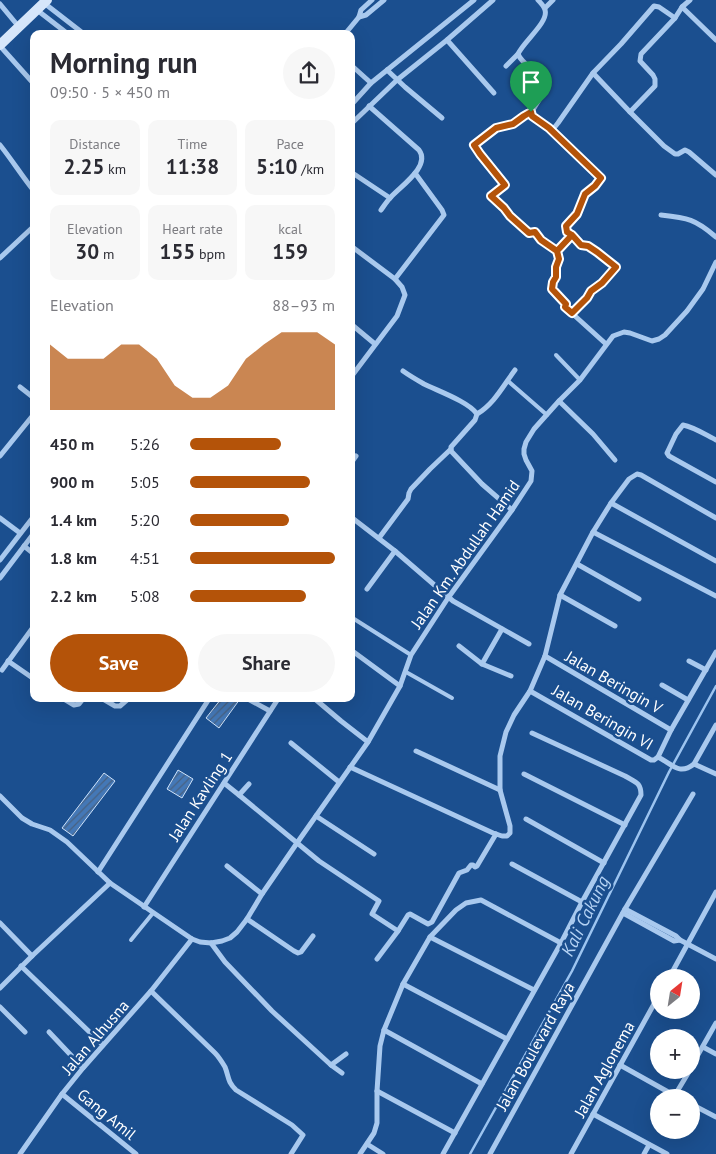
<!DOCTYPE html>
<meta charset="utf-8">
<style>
body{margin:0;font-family:"PT Sans",sans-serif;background:#f7f7f7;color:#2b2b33;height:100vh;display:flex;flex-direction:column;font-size:19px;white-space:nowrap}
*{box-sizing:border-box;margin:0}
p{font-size:16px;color:#7c7c81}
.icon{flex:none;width:28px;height:28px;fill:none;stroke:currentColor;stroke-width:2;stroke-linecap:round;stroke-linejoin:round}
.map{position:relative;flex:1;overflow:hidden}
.side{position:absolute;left:30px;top:30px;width:325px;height:672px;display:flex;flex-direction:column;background:#fff;border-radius:10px;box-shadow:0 5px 20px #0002}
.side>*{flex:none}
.needle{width:32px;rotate:30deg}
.tools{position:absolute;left:650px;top:969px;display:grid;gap:10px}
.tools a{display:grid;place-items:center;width:50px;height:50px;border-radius:50%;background:#fff;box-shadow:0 5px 20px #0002;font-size:25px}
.pin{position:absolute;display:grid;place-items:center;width:42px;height:42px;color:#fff;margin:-51px -21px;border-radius:50% 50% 50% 0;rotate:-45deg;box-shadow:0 0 5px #0007}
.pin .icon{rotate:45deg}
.round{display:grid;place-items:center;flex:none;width:52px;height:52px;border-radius:26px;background:#f7f7f7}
.headline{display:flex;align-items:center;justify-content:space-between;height:85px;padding:0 20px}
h1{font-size:28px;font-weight:600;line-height:38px}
.stats{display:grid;grid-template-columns:repeat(3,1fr);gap:8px;height:85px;padding:5px 20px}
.stats div{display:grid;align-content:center;border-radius:10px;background:#f7f7f7;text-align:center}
.stats b{font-size:21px;font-weight:600}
.stats small{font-size:14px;font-weight:400}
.stats p{font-size:14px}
.chart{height:140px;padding:10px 20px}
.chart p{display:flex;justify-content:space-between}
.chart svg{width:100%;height:90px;margin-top:5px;fill:#b45309;opacity:.7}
.button{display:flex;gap:10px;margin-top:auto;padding:10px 20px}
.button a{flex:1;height:58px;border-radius:30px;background:#b45309;color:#fff;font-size:20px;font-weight:600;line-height:58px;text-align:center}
.button a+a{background:#f7f7f7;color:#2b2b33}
ul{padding:0 20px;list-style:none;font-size:16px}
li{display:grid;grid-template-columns:80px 60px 1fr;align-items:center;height:38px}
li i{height:12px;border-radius:6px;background:#b45309}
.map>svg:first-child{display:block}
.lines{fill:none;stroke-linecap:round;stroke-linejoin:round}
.stream{stroke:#9cc4f0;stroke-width:2.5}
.building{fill:url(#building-hatch);stroke:#cfe3fa}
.lane{stroke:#a9c9ee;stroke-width:4}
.street{stroke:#a9c9ee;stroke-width:5}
.secondary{stroke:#d6e6fa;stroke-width:10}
.route-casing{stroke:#fff;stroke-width:10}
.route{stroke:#b45309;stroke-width:6}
.labels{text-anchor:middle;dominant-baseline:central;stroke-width:5;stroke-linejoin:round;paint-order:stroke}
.street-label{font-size:16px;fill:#fff;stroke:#1b4f8f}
.water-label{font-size:18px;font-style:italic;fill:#b5d3f5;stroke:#1b4f8f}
</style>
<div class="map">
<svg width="716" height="1154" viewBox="0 0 716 1154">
<defs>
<pattern id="building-hatch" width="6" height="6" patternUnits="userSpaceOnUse" patternTransform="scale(1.25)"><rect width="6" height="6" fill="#4478b7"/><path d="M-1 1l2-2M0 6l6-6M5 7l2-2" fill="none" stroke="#486282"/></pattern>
</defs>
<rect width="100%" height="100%" fill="#1b4f8f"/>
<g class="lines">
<path class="stream" d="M470,1154L572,971L669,772L716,686"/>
</g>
<g class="building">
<path d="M221,699H240L219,728L206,718Z"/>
<path d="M178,770L193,779L182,798L167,789Z"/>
<path d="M104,773L115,781L73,836L62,828Z"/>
</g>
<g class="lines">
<g class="lane">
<path d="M556,355L580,380"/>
<path d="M508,381L547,415"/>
<path d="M351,617L411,655"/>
<path d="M406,672L452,698"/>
<path d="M131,940L153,913"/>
</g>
<g class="street">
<path d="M538,0C541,3 544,6 545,10C549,22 523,42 518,54C523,67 541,71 546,84L539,100L531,113L532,116L549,128H554L558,123L593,73L621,44L654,6L659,7L675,18"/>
<path d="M44,3L84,34"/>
<path d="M0,4L19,27"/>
<path d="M682,7L716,40"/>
<path d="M545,8L553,0"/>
<path d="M37,10L68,34"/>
<path d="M359,17L366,15L384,0"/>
<path d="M345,34L359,17L361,10L372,0"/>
<path d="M447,40L494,93"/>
<path d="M0,46L34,84"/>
<path d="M351,65L371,83"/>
<path d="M506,66L518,54"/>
<path d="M387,70L405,87L442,118"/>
<path d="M593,73L630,112L664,146L675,154H678L685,150L689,152L716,175"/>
<path d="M351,105L371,83L474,0"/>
<path d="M369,106L419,150C431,166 401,186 391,197C387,201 384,206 381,210"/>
<path d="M630,112L655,86V79L653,75L640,61L641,54L675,18L682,7L690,0"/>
<path d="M531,113L523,116L513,124L496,128L474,145L480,154L505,185L491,196L504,208L511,216L529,233L535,232L541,240L557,251"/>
<path d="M351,124L397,80L447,40L493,0"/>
<path d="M549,128L601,178L595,186L585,194L577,214L565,226L567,231L571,235L557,251L559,259L556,267V277L553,282L552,289L566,304L565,307L606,344"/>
<path d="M0,145C12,160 22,176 34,191"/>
<path d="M351,172L390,198"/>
<path d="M661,215C688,218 695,219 716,237"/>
<path d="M571,235L581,245L588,246L597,251L616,267C601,283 587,298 572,313"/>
<path d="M351,246L395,279L402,287L405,295L397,316L351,377"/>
<path d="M0,258L34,226"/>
<path d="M395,279L444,215L442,210L415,173"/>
<path d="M351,324L375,344"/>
<path d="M403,371C410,376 417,380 424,384C438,391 469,402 477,414L475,420L451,447V451L482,484L512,510"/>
<path d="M20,387L34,398"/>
<path d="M559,401L593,434L615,460"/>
<path d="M477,414C494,404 503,386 515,370"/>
<path d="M716,440C706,435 694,427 683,425L676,434L667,453L669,456L716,482"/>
<path d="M0,456L34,414"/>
<path d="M351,463L356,456"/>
<path d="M611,503L716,561"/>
<path d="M351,517L395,551L453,601L529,644"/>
<path d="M0,518L20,533"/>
<path d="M593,532L716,596"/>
<path d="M379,538L408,499L409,493L411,489L430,469L451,449"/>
<path d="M24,546L34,554"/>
<path d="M0,560L34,516"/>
<path d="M577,564L639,599"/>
<path d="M0,578L34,533"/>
<path d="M367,589L395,551"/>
<path d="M560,595L615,626"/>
<path d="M459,646L482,664L511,676"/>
<path d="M351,650L400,686"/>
<path d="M545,656L671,730"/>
<path d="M8,661L34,679"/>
<path d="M689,661L706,670"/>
<path d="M482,664L502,629"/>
<path d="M2,670L34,626"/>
<path d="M662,685L688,700"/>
<path d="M530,691L651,760H654L658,757C672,764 679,776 694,764L716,725"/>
<path d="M64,699L74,705L79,704L83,699"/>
<path d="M103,699L115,706H120L128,699"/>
<path d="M248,699L270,711"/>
<path d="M315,699L341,721L368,742"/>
<path d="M291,743L339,782"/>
<path d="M416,751L500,790"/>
<path d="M658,757L671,730L716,652"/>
<path d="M694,764L716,774"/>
<path d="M350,767L493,833L502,836H507L510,833V826L500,790V756L506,732L514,715L530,691L545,656L560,595L593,532L611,503L629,479L637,474L641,475L716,518"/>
<path d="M524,774L625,825"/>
<path d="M224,783L239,795"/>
<path d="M249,784L239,795L319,861L379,901L372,914L398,931L377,959"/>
<path d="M0,796L22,818L32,824L50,830L67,842L110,883L192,939L200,942L211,943L222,941L230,938L237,932L247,919L262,894L297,843L368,742L400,686L411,655L448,598L512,510L531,481L532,471L526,460L524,454V449L526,442L534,429L559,401L580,380L613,336L624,332L630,333L652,341L659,339L665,335L687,311L703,289L716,262"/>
<path d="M316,816L374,854"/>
<path d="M526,819L604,863"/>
<path d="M512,864L582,902"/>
<path d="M227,866L262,894"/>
<path d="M98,872L209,699"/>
<path d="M144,907L278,699"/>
<path d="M625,909L676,936L680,940L716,959"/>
<path d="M623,913L674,941L680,940"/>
<path d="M247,919L294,951L298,953L301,952L313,936"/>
<path d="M0,923L32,956"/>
<path d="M398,931L408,915L410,914L428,924L432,922L459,873L467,870L471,865H473L475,867L477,866L496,834"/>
<path d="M430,937L534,990"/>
<path d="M211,943L225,962L272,1011L331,1065L342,1073"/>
<path d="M21,966L103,1045"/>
<path d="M669,978L716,892"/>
<path d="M403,984L507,1039"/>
<path d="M0,988L32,956L110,883"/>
<path d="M151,991L215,1053C219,1057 222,1062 225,1067C229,1077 227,1081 236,1090L292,1125L303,1135L291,1154"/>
<path d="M0,1007L25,1032"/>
<path d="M384,1030L482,1084"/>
<path d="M49,1032L83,1068"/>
<path d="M703,1047L716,1054"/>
<path d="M331,1065L346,1054"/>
<path d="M620,1065L679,1098"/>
<path d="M691,1067L716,1023"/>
<path d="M377,1091L455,1133"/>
<path d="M62,1094L136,1154"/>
<path d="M675,1095L690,1070"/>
<path d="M691,1104L716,1117"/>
<path d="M593,1114L667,1154"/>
<path d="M367,1144L383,1154"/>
<path d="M20,1154L62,1094L83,1068L151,991L192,939"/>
<path d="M360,1154L374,1133L377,1123V1091L380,1046L384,1030L403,984L430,937L456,910L466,903L481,900L561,943"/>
<path d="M443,1154L561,943L582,902L641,795C641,782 635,782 625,776L532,733"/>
<path d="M490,1154L625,909L693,794"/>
<path d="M571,1154L659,995"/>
<path d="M644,1154L649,1145"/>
</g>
<path class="secondary" d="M0,45L47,0"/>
</g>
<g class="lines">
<defs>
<path id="route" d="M531,112L532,116L549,128L601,178L595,186L585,194L577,214L566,226L567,232L572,235L557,251L559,259L556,267V277L553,282L552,289L566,304L565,307L572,313L587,298L591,291L602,283L616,267L597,252L588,246L581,245L572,235L557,251L541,240L535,232L529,233L510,216L504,208L491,196L505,185L480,154L474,145L496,128L513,124L524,116L531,112"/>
</defs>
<use href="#route" class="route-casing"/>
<use href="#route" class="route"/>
</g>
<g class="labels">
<g class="street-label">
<text transform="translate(465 554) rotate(-55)">Jalan Km. Abdullah Hamid</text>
<text transform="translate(614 682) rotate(30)">Jalan Beringin V</text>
<text transform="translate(603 717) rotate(30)">Jalan Beringin VI</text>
<text transform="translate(200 796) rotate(-57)">Jalan Kavling 1</text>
<text transform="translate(95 1037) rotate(-49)">Jalan Alhusna</text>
<text transform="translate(535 1046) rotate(-61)">Jalan Boulevard Raya</text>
<text transform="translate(604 1069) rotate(-61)">Jalan Aglonema</text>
<text transform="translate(107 1114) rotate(39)">Gang Amil</text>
</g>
<g class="water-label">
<text transform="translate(585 916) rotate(-64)">Kali Cakung</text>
</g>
</g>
</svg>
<div class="tools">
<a><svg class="needle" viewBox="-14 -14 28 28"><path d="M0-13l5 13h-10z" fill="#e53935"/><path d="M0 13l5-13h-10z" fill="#7c7c81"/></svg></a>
<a>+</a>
<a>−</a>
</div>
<div class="pin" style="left:531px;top:112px;background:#1e9e55"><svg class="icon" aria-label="arrive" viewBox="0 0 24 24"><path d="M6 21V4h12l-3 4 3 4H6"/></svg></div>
<section class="side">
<div class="headline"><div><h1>Morning run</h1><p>09:50 · 5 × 450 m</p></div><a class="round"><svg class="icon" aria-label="share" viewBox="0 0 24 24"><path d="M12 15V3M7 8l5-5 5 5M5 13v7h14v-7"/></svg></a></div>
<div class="stats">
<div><p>Distance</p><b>2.25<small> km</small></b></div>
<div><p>Time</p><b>11:38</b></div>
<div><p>Pace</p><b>5:10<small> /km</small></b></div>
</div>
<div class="stats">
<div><p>Elevation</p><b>30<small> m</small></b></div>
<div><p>Heart rate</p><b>155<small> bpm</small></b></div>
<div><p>kcal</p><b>159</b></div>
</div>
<div class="chart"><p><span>Elevation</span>88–93 m</p>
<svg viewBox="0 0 160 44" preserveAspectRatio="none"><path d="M0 44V12L10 19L20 19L30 19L40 12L50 12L60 19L70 32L80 38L90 38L100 32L110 19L120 12L130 6L140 6L150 6L160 12V44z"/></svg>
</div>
<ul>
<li><b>450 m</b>5:26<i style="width:63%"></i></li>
<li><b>900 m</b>5:05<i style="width:83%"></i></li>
<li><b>1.4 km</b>5:20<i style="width:68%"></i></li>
<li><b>1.8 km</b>4:51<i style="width:100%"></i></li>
<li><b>2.2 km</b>5:08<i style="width:80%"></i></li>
</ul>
<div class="button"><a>Save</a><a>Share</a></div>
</section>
</div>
